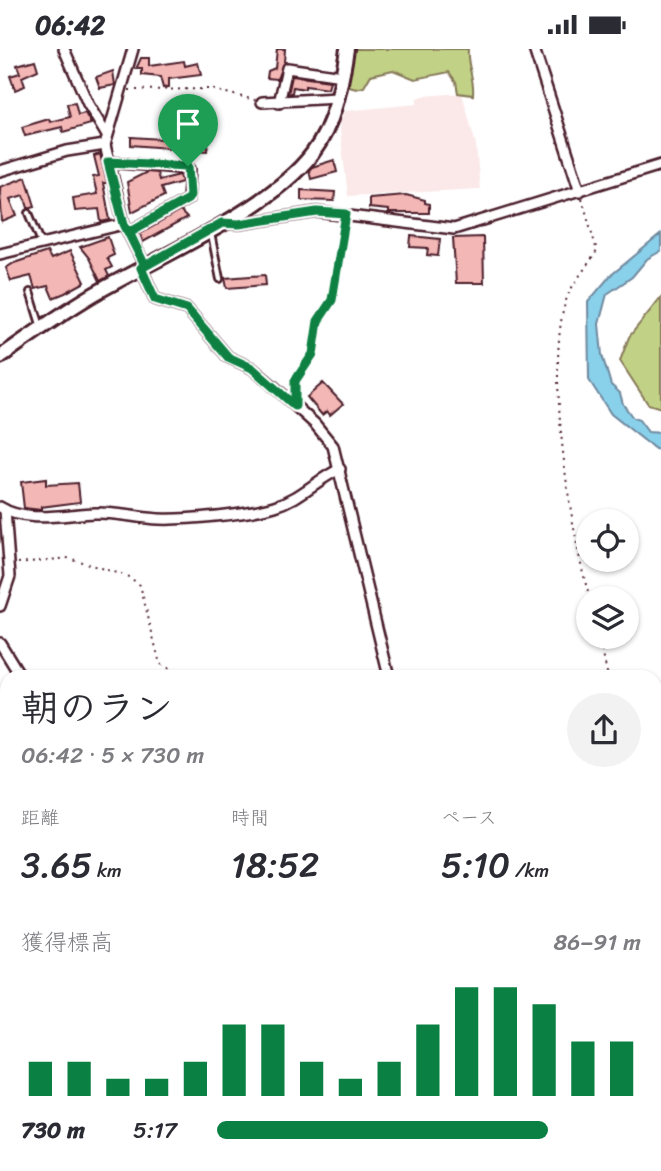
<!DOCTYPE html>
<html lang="ja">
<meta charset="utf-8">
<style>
body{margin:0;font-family:Sriracha,"Klee One",sans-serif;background:#f2f2f3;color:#2b2b33;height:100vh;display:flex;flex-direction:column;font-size:26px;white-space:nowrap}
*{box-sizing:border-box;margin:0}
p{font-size:23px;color:#7c7c81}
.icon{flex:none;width:38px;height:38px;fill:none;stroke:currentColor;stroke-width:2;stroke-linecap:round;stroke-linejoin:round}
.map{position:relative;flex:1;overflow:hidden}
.side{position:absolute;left:0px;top:621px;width:662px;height:502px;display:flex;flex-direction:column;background:#fff;border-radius:21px 21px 0 0;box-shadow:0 2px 5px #0004}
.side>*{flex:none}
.fabs{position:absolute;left:576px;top:460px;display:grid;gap:14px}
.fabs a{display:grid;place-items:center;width:63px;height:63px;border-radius:50%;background:#fff;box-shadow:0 2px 5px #0004;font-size:35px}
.pin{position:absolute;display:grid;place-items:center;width:60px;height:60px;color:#fff;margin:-72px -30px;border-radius:50% 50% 50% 0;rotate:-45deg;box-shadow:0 0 7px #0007}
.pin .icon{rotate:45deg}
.round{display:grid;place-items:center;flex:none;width:74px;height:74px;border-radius:37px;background:#f2f2f3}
.overview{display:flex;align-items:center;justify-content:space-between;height:119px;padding:0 21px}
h1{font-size:38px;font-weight:600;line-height:52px}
.stats{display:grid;grid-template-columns:repeat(3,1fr);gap:10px;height:119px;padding:7px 21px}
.stats div{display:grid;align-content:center}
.stats b{font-size:35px;font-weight:600}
.stats small{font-size:19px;font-weight:400}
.stats p{font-size:19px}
.chart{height:196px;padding:14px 21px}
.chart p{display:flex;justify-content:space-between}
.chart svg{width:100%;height:126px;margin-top:7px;stroke:#0b8043;stroke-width:6}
ul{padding:0 21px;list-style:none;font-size:23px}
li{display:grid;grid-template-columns:112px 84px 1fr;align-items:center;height:52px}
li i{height:18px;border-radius:9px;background:#0b8043}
.status{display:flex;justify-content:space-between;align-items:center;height:49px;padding:0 35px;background:#fff;direction:ltr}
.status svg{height:19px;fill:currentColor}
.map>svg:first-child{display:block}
.built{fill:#fbe9e9}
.green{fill:#c1d186;stroke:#867858;stroke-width:2}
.water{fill:#89d0ea;stroke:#70899e;stroke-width:2}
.building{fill:#f3b7b5;stroke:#4a1f2b;stroke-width:2}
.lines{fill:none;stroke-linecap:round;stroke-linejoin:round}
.lane-casing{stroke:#4a1f2b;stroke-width:10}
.street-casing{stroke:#4a1f2b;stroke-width:14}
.secondary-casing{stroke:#4a1f2b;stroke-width:18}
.path{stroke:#4a1f2b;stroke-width:2;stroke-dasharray:2 5;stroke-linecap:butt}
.lane{stroke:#fff;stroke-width:4.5}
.street{stroke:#fff;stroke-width:9}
.secondary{stroke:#fff;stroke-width:12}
.route-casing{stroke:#fff;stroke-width:14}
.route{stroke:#0b8043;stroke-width:9}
</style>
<div class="status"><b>06:42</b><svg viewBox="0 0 49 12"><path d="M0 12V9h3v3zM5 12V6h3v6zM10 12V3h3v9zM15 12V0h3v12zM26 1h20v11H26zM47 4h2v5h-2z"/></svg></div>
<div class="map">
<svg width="661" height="1122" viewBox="0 0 661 1122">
<rect width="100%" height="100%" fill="#fff"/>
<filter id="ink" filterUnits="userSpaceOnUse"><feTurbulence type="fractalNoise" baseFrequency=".0143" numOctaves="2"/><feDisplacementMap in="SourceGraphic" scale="14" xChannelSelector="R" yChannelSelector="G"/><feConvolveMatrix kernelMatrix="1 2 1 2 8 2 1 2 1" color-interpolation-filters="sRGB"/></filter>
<g filter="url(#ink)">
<path class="built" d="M462,44L476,96L480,140L348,147L339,73L345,62L417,55V49L422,47Z"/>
<g class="green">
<path d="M355,0H468C466,16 475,29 473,46L458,44L456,33L449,23L415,30L393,21L371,26L364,38L356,40L346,37Z"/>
<path d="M661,248V359L648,355L620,312L629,288Z"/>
<path d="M661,871V1014L655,1015L654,873Z"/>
<path d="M655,1052L661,1063V1122H558V1117L654,1116Z"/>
<path d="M93,1116L471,1117L469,1122H75Z"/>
</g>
<path class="water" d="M661,185V202L647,210L632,228L607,245L599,275L602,306L611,336L620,344L623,355L633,369L639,371L648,383L661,384V401L655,400L611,365L589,331L588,253L610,227Z"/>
<g class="building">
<path d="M277,0H285L284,13L277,30L267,29L268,22L275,19Z"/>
<path d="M141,9H149V17L184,12L185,17L198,14L201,26L169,30V38L163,39L160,28L142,26V20H136Z"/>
<path d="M35,11L38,21L22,28L25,37L15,41L10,27L20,24L17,16Z"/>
<path d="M113,22L115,36L100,39L96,28Z"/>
<path d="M292,27L330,32L328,40L305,37V40L293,38L292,44L288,45Z"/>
<path d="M75,54L78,66L85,64L91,75L63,83L62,78L25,87L22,78L49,70L50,73L70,68L67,55Z"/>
<path d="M131,88L208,93L207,102L131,96Z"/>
<path d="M100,105L107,134H103L110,171L101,173L99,160L75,162L73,149L97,145L93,128L99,127L94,107Z"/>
<path d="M334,111L337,123L311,130L309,121L312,118Z"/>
<path d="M147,123L157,124L159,131L180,126L182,133L161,139L164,147L132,163L127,133Z"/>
<path d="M26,128L35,157L28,159L24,146L10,150L17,167L2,173L0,138Z"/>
<path d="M301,141L335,143L334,152L301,151Z"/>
<path d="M406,146L425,151V154L429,155V164H388V161L369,159V149Z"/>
<path d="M180,162L187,169L143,193L140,185Z"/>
<path d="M411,187L440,190L438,207L427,206L428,199L410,198Z"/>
<path d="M108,188L114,206L107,209L112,218L106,221L109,227L100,232L89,209L80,198Z"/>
<path d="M483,188L484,234H456L453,189Z"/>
<path d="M70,202L85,233L65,244L53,249L48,237L35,240L31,227L11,232L6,219L14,214L47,203L51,210Z"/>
<path d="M265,226L266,236L227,239L225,229Z"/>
<path d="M323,334L343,355L330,366L327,362L322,366L307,348Z"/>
<path d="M46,430V436L78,434L80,453L41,458V461L24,459L21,433Z"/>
</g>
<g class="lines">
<defs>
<g id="lane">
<path d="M29,164L41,193"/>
<path d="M211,185L220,230"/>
<path d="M30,243L41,278"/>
<path d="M0,878H7"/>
<path d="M0,989L7,1083"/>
</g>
<g id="street">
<path d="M64,0L88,55L106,85"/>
<path d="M133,0L105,96L124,175L145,217"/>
<path d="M534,0L580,142"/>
<path d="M262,53L338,49"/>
<path d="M279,54L287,19L342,27"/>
<path d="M108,113L190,120L188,150L129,183"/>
<path d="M0,122L67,102L105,96"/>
<path d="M224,174L239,175L317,163L454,180L661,116"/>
<path d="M0,205L124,175"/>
<path d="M141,219L155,250L187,260L228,308L252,319L271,335L315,375L333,397L389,628"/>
<path d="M0,458C26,475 66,465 94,464C115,463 137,469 158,470C186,471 248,465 275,457C300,450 316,431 340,420"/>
<path d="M0,557L10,527L5,461"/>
<path d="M0,594L21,628"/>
<path d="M0,826L7,837"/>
<path d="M28,1122V1116"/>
<path d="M465,1122V1116"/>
</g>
<path id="secondary" d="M0,308C34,284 67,260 103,240C163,206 271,159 312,105C335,75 341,37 347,0"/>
</defs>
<use href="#lane" class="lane-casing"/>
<use href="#street" class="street-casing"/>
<use href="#secondary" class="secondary-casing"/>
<g class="path">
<path d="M129,41L210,40L255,51"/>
<path d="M582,149L597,202C588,216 577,229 570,242C541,297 571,489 590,550"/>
<path d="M295,345V332L316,296L318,272L332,251L344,177"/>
<path d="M18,514L69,509L129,528L140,536L160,615L184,628"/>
<path d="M599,588L608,628"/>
<path d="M0,870H7"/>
</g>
<use href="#lane" class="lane"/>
<use href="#street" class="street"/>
<use href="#secondary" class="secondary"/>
</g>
</g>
<g class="lines" filter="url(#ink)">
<defs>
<path id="route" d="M188,117L190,146L188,150L129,183L145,217L141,219L155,250L187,260L228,308L252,319L295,357V332L313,305L318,272L332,251L346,165L317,163L239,175L222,174L145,217L124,175L108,113L188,117"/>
</defs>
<use href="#route" class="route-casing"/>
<use href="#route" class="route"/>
</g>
</svg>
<div class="fabs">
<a><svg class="icon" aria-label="locate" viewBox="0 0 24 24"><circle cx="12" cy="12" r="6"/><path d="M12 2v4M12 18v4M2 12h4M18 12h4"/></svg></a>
<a><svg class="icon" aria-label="layers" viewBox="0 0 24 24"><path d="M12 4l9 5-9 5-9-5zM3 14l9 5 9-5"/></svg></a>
</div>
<div class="pin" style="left:188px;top:117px;background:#1e9e55"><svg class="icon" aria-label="arrive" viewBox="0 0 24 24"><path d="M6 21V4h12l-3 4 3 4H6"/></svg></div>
<section class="side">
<div class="overview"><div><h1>朝のラン</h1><p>06:42 · 5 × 730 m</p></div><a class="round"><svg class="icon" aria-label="share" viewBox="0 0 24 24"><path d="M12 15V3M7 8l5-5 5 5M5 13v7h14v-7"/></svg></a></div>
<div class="stats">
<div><p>距離</p><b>3.65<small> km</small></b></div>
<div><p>時間</p><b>18:52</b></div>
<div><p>ペース</p><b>5:10<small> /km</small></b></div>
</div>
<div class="chart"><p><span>獲得標高</span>86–91 m</p>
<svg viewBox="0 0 160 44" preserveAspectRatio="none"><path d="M5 44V32M15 44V32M25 44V38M35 44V38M45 44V32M55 44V19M65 44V19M75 44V32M85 44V38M95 44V32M105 44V19M115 44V6M125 44V6M135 44V12M145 44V25M155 44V25"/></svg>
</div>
<ul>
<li><b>730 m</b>5:17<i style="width:78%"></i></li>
</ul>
</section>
</div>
